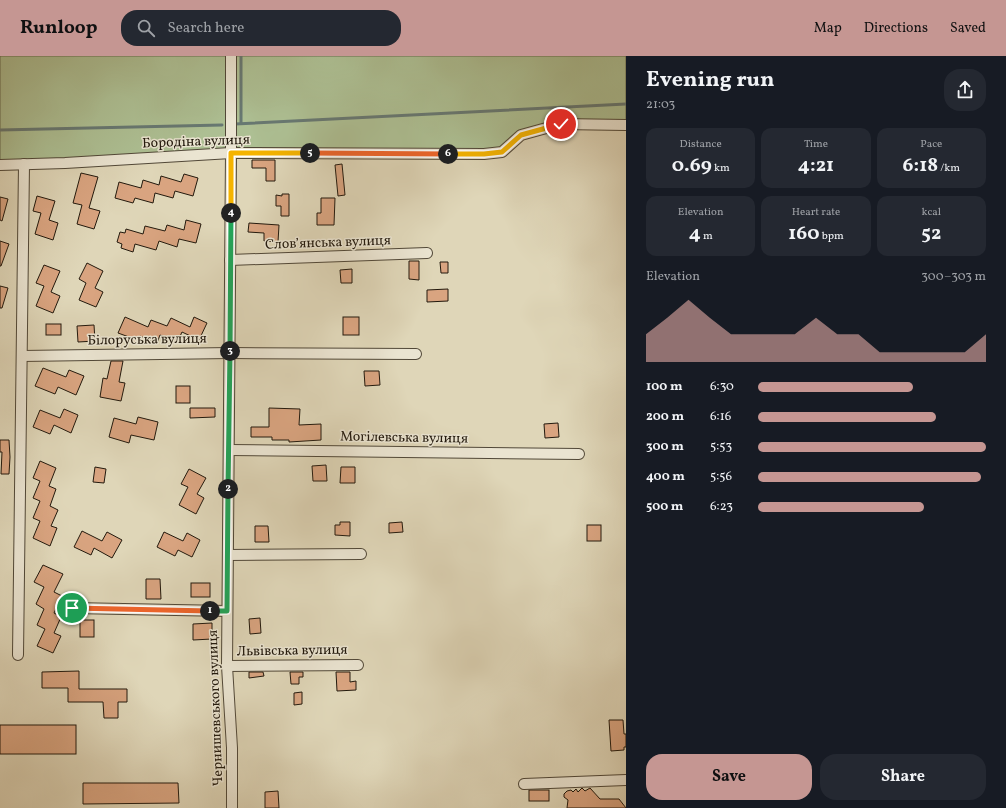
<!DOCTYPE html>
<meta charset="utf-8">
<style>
body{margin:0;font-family:Vollkorn,serif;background:#242831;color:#f1f3f6;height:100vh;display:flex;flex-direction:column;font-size:15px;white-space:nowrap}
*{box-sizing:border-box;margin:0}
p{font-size:13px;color:#9ea1a6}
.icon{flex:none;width:22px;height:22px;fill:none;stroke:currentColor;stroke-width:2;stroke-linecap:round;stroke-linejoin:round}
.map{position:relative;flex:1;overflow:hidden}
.panel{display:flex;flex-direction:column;background:#171b24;width:380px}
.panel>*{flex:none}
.pin{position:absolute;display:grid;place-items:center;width:34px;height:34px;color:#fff;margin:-17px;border:2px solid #fff;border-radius:50%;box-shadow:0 1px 4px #0007}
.km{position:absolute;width:20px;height:20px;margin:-10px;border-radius:50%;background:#222;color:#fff;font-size:11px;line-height:20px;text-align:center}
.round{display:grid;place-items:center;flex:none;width:42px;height:42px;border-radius:16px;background:#242831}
.summary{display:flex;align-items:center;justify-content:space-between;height:68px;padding:0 20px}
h1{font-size:22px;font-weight:700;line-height:30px}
.stats{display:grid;grid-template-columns:repeat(3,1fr);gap:6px;height:68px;padding:4px 20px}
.stats div{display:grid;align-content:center;border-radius:10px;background:#242831;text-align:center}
.stats b{font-size:20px;font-weight:700}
.stats small{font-size:11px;font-weight:400}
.stats p{font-size:11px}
.chart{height:112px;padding:8px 20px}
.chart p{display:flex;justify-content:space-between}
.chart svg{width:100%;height:72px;margin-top:4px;fill:#c59692;opacity:.7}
.button{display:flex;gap:8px;margin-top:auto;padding:8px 20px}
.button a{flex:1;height:46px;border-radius:16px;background:#c59692;color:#111;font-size:16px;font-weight:700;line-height:46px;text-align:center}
.button a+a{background:#242831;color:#f1f3f6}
ul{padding:0 20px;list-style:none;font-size:13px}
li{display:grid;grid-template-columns:64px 48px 1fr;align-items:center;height:30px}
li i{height:10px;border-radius:5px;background:#c59692}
header{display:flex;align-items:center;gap:24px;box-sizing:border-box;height:56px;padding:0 20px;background:#c59692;color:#111}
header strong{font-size:19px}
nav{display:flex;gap:22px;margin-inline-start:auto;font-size:14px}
.search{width:280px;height:36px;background:#242831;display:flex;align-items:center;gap:10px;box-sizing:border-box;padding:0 14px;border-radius:16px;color:#9ea1a6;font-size:15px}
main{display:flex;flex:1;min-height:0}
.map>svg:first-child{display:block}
.green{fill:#adbf93;stroke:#686c50}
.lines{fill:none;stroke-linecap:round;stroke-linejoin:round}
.stream{stroke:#677872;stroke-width:3}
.building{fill:#d9a480;stroke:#22190d}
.minor-casing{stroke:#514838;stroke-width:12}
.minor{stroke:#eae4d1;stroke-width:10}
.split-1-casing{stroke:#fff;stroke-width:8}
.split-2-casing{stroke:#fff;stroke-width:8}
.split-3-casing{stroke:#fff;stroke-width:8}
.split-4-casing{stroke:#fff;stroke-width:8}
.split-5-casing{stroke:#fff;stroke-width:8}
.split-6-casing{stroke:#fff;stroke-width:8}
.split-7-casing{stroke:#fff;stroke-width:8}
.split-1{stroke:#f0652b;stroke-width:5}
.split-2{stroke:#22a559;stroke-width:5}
.split-3{stroke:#22a559;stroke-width:5}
.split-4{stroke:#22a559;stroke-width:5}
.split-5{stroke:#f5b400;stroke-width:5}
.split-6{stroke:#f0652b;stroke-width:5}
.split-7{stroke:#f5b400;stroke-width:5}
.labels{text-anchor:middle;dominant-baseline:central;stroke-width:3;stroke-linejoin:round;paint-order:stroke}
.street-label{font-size:14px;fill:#22190d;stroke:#eae4d1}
</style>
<header>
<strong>Runloop</strong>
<div class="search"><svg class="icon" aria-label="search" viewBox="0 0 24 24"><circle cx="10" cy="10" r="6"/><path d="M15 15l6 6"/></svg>Search here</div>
<nav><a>Map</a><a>Directions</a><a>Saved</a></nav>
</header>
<main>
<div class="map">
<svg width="626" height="752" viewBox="0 0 626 752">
<rect width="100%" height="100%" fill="#dfd6b8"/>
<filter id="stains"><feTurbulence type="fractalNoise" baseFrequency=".005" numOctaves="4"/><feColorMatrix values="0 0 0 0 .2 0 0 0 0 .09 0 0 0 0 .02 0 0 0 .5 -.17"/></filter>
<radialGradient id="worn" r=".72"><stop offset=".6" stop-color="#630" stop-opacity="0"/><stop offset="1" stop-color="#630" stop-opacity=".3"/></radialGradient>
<path class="green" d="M0,0H626V70L561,69L521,79L502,95L346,97L0,109Z"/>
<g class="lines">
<g class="stream">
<path d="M241,0V67"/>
<path d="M235,68L626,48"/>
<path d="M0,74L222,69"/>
</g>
</g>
<g class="building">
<path d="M252,104H275V125H266V112H252Z"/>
<path d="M342,108L345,139L338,140L335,109Z"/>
<path d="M81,117L98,121L89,152L100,155L94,173L77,168L82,149L73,147Z"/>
<path d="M184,118L198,122L193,140L175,135L173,142L155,137L153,147L135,142L133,147L115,142L119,126L141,132L143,124L159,129L161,120L181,126Z"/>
<path d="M282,138H289V160H281V150H276V139L282,140Z"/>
<path d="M37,140L55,145L49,164L58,167L53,184L35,178L41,157L33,155Z"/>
<path d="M0,141L8,143L2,165L0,164Z"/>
<path d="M321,142H335L334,169H317V157H321Z"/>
<path d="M186,164L201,168L196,187L179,183L177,191L159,185L156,194L135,188L133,196L121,192L122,188L117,186L120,176L125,177L126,173L143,178L145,170L165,175L167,169L184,174Z"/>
<path d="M249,167L279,169L278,186L264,185V177L248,176Z"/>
<path d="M0,185L9,188L1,210H0Z"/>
<path d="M409,205H419V224L409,223Z"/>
<path d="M440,206H448V217H441Z"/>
<path d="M87,207L103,215L95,232L103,236L96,251L79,244L86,227L79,223Z"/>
<path d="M44,209L60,215L51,236L60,240L53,257L36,250L44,230L36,227Z"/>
<path d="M352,213V227H341L340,214Z"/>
<path d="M0,230L8,232L2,252H0Z"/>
<path d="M448,233V245L427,246V234Z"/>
<path d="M125,261L148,271L151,264L167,270L171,262L190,271L194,261L207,267L199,284L182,276L177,287L160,279L157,287L140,280L137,288L128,284L129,281L118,277Z"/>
<rect x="343" y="261" width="16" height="18"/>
<rect x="46" y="268" width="15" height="11"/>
<path d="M94,269L95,285L78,286L77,270Z"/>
<path d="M111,305H123L119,326L125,327L121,345L100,341L103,322L107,323Z"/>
<path d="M43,312L66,321L69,314L84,320L76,339L58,331L55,338L35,330Z"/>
<path d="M364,315H379L380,329L365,330Z"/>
<rect x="176" y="330" width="14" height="17"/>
<path d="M190,352H215V361L190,362Z"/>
<path d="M269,352L300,353L299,369L321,368V384L289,386V384H272V381H251V371H269Z"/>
<path d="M64,353L78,359L71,377L54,369L50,378L33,371L40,354L60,362Z"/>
<path d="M138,361L158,366L154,384L131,379L129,387L109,381L114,362L136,368Z"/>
<path d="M558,367L559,381L545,382L544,368Z"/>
<path d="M0,384H9L10,401L9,418H1L2,396H0Z"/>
<path d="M40,405L56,412L49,430L56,433L50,450L58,454L51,470L57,472L50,490L33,482L40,465L33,462L40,445L33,442L40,425L33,422Z"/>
<path d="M326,409L327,425H313L312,410Z"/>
<path d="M95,411L106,413L104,427L93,426Z"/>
<path d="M341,411H355V427H340Z"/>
<path d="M189,413L206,422L197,438L204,442L196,458L179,449L188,431L181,428Z"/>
<path d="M340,466H350V480L335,479V469H340Z"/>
<path d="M402,466L403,476L389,477V467Z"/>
<rect x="587" y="469" width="14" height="16"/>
<path d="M255,470H268L269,486H255Z"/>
<path d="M82,475L102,485L107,476L122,484L112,502L94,492L91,499L74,491Z"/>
<path d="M164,476L183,485L187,477L200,484L192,501L178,494L175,500L157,491Z"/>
<path d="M43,509L63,518L54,536L62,540L54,557L61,561L54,577L61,580L53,597L37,590L45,573L37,569L44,553L36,548L44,531L34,526Z"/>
<path d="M146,523H160L161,543H146Z"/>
<rect x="191" y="527" width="19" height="14"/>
<path d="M260,562L261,577L250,578L249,563Z"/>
<rect x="80" y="564" width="14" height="17"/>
<path d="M212,567V583L193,584V568Z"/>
<path d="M79,615V633H127V646H118V662H104L103,646H68V632H42V616Z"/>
<path d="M249,616H263L264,620L249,622Z"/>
<path d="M290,616H303V621H299V628H291Z"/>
<path d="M336,616H350V626L356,625V634L337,635Z"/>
<path d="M302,636V648L294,649V637Z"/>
<path d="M609,664H623L624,678H626V691H624V694L611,695Z"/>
<rect x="0" y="669" width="76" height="29"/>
<path d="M83,727H178L179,747L83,748Z"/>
<path d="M582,732L585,735L590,732L600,743H619L626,752H567L568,744L564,741V738L567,735L571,734L573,736L576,733L578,736Z"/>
<rect x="529" y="734" width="20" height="11"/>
<path d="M278,735L279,752H265V736Z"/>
</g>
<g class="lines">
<defs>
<g id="minor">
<path d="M231,0V97L227,610L232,692V752"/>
<path d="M0,109L65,107L231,97L484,98L502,96L521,79L561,68L626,69"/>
<path d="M230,204L427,197"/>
<path d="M22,300L230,297L416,298"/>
<path d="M229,394L579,398"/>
<path d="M228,499L361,498"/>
<path d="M72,552L227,555"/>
<path d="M18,599L24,108"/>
<path d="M227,610L358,609"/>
<path d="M524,728L626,724"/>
</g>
</defs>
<use href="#minor" class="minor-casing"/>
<use href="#minor" class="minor"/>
</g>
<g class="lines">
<defs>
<path id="split-1" d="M72,552L210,555"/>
<path id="split-2" d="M210,555H227L228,433"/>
<path id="split-3" d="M228,433L230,295"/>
<path id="split-4" d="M230,295L231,157"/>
<path id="split-5" d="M231,157V97H310"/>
<path id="split-6" d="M310,97L448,98"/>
<path id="split-7" d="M448,98H484L502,96L521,79L561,68"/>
</defs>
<use href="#split-1" class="split-1-casing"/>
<use href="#split-2" class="split-2-casing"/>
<use href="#split-3" class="split-3-casing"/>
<use href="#split-4" class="split-4-casing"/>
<use href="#split-5" class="split-5-casing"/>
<use href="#split-6" class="split-6-casing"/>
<use href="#split-7" class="split-7-casing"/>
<use href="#split-1" class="split-1"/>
<use href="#split-2" class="split-2"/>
<use href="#split-3" class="split-3"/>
<use href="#split-4" class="split-4"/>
<use href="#split-5" class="split-5"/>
<use href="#split-6" class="split-6"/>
<use href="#split-7" class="split-7"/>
</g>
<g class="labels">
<g class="street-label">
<text transform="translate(196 86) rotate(-2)">Бородіна вулиця</text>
<text transform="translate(328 187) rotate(-2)">Слов’янська вулиця</text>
<text transform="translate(147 284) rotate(-1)">Білоруська вулиця</text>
<text transform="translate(404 382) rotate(1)">Могілевська вулиця</text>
<text transform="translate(292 595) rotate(-1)">Львівська вулиця</text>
<text transform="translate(216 652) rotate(-92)">Чернишевського вулиця</text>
</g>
</g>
<rect width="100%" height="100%" filter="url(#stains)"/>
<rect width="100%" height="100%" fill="url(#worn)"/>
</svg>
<div class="pin" style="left:72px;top:552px;background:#1e9e55"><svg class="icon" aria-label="arrive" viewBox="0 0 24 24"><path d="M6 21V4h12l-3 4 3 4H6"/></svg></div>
<div class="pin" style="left:561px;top:68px;background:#d93025"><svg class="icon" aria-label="check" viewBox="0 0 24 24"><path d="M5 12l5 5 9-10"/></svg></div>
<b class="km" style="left:210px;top:555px">1</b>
<b class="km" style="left:228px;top:433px">2</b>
<b class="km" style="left:230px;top:295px">3</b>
<b class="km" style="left:231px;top:157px">4</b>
<b class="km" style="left:310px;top:97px">5</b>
<b class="km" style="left:448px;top:98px">6</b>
</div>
<section class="panel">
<div class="summary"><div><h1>Evening run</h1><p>21:03</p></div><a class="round"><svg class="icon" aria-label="share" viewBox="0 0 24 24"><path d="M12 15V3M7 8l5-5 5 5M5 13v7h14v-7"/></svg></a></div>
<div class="stats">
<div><p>Distance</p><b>0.69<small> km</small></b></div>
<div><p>Time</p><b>4:21</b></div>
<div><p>Pace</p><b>6:18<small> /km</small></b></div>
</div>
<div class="stats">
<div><p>Elevation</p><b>4<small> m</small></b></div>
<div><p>Heart rate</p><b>160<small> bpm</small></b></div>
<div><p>kcal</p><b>52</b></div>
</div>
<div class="chart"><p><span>Elevation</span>300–303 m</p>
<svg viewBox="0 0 160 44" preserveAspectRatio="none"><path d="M0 44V27L10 17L20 6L30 17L40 27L50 27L60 27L70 27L80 17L90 27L100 27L110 38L120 38L130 38L140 38L150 38L160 27V44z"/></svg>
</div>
<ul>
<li><b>100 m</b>6:30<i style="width:68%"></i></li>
<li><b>200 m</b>6:16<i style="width:78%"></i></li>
<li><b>300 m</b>5:53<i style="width:100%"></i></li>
<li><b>400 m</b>5:56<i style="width:98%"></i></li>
<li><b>500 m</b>6:23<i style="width:73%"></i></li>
</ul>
<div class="button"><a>Save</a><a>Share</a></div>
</section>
</main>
